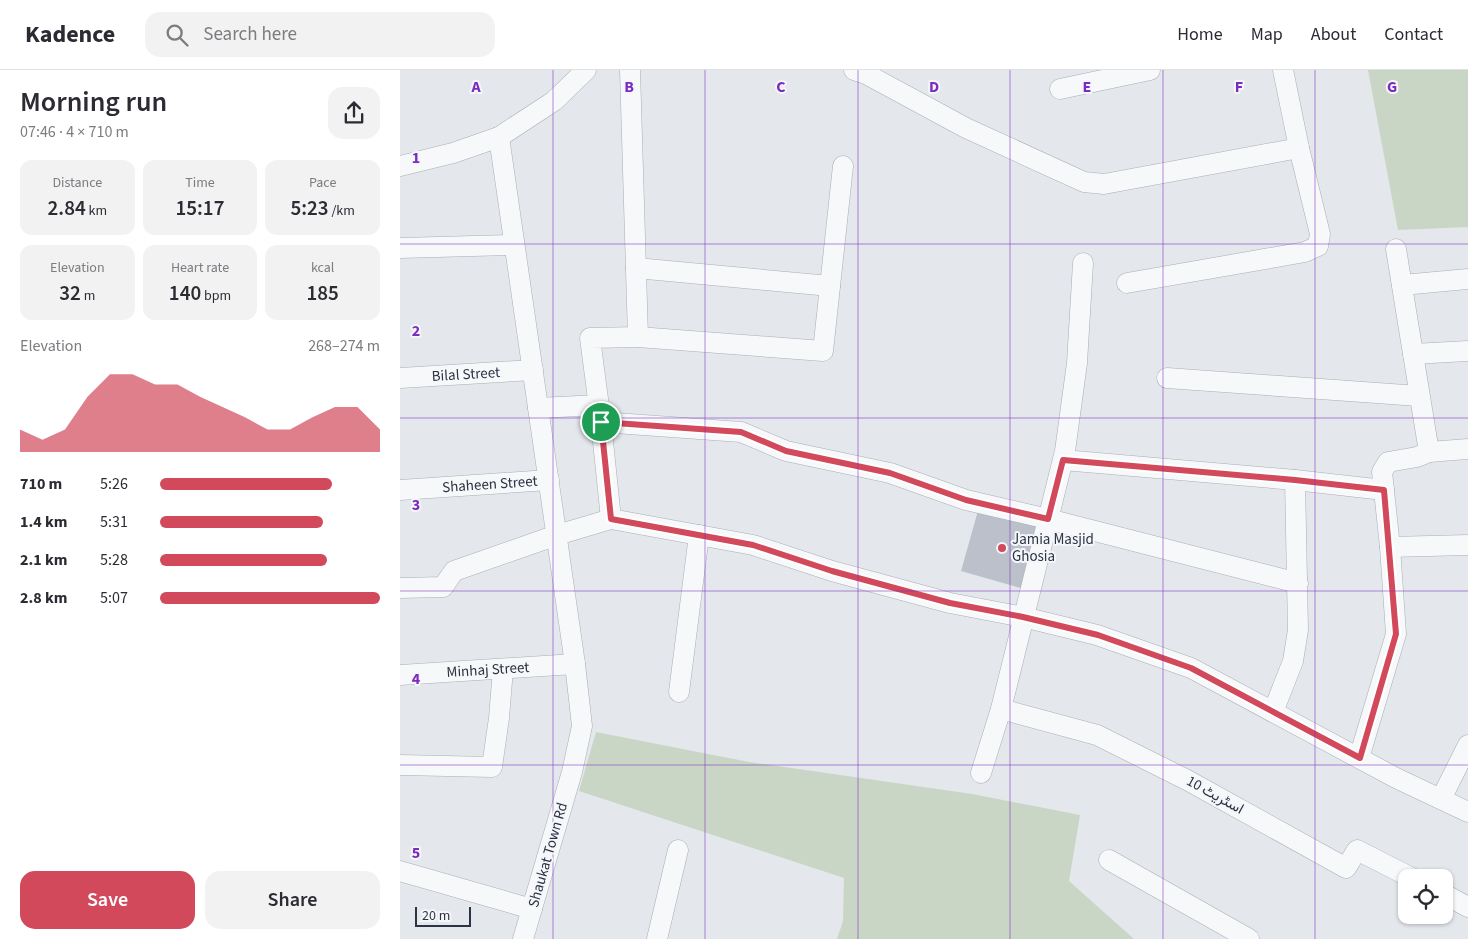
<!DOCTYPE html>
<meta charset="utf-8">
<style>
body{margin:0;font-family:"Source Sans 3",Vazirmatn,sans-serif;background:#f2f2f3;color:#2b2b33;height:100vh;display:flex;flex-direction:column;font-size:19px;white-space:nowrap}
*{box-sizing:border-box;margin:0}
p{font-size:16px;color:#7c7c81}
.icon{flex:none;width:28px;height:28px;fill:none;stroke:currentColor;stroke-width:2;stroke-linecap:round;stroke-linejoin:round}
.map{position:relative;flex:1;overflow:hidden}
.drawer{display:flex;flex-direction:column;background:#fff;width:400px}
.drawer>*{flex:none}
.buttons{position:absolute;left:998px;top:799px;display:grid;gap:10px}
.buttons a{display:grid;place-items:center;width:55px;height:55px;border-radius:10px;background:#fff;box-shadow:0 1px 4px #0004;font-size:25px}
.scale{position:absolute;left:15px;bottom:12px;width:56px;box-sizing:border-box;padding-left:5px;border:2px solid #2b3445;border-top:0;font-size:14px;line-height:18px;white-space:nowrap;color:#2b3445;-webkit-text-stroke:4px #f4f6f9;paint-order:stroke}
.pin{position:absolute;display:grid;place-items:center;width:42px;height:42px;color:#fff;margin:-21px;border:2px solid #fff;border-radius:50%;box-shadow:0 1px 5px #0007}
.round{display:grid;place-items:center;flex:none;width:52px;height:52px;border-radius:15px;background:#f2f2f3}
.head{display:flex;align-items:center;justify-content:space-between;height:85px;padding:0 20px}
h1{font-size:28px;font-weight:600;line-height:38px}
.figures{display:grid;grid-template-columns:repeat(3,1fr);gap:8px;height:85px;padding:5px 20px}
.figures div{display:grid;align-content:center;border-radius:12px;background:#f2f2f3;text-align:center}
.figures b{font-size:21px;font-weight:600}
.figures small{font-size:14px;font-weight:400}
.figures p{font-size:14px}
.chart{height:140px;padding:10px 20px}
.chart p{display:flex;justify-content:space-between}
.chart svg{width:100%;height:90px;margin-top:5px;fill:#d1495b;opacity:.7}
.action{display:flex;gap:10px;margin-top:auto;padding:10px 20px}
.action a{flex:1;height:58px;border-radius:15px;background:#d1495b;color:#fff;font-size:20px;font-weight:600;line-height:58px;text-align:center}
.action a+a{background:#f2f2f3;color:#2b2b33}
ul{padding:0 20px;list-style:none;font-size:16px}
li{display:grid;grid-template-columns:80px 60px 1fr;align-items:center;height:38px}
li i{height:12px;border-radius:6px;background:#d1495b}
header{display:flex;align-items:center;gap:30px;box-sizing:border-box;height:70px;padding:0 25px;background:#fff;border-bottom:1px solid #e1e1e2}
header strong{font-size:24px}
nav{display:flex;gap:28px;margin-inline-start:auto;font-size:18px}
.search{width:350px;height:45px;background:#f2f2f3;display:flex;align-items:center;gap:12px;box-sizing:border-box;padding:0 18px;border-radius:15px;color:#7c7c81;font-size:19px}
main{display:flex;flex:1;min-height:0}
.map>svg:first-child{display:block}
.green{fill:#c9d6c5}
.building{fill:#bbc0ca}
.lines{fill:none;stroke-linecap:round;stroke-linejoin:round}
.minor-casing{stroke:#a9aeb7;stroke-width:21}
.minor{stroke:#f7f8fa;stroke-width:20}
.route-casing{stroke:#fff;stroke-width:10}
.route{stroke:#d1495b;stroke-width:6}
.grid{fill:none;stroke:#7b2cbf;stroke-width:1;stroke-opacity:0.55}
.poi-dot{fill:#d1495b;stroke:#f4f6f9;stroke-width:2}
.labels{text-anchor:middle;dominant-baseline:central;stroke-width:4;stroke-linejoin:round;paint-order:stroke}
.street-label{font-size:15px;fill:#2b3445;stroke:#f4f6f9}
.poi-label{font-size:15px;fill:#2b3445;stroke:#f4f6f9;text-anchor:start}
.grid-label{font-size:16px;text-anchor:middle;font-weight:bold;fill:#7b2cbf;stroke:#f4f6f9;stroke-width:4;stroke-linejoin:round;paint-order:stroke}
</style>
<header>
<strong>Kadence</strong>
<div class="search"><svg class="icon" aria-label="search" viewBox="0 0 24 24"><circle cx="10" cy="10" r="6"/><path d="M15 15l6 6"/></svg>Search here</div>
<nav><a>Home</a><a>Map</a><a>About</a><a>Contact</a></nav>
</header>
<main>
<section class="drawer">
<div class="head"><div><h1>Morning run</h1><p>07:46 · 4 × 710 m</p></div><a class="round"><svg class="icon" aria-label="share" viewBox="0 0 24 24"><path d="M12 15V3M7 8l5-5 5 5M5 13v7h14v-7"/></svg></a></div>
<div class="figures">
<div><p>Distance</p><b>2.84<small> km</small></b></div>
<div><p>Time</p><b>15:17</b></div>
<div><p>Pace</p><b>5:23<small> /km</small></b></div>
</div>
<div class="figures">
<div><p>Elevation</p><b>32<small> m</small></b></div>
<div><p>Heart rate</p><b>140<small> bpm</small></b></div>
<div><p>kcal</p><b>185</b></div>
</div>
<div class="chart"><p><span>Elevation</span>268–274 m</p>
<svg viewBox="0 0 160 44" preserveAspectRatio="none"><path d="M0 44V33L10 38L20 33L30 17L40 6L50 6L60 11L70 11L80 17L90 22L100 27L110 33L120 33L130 27L140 22L150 22L160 33V44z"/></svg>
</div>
<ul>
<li><b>710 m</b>5:26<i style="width:78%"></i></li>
<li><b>1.4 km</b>5:31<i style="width:74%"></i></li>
<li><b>2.1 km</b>5:28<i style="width:76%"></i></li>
<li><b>2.8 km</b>5:07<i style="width:100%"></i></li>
</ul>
<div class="action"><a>Save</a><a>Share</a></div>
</section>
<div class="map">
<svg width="1068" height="869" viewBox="0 0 1068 869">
<rect width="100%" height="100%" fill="#e4e7ec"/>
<g class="green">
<path d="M968,0H1068V157L998,160Z"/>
<path d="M196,662L349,692L572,724L680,745L669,811L734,869H437L443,851L444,808L179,721Z"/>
</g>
<path class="building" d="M579,437L642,454L624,519L561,501Z"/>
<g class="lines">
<defs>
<g id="minor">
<path d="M230,0L238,267"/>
<path d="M454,0L466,4L566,58L684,112L704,114L899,78"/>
<path d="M660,19L750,0"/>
<path d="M99,67L175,594L182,656L172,702L123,869"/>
<path d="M0,96L53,83L99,67L154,31L186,0"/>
<path d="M0,178L114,175"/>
<path d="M236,198L430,216"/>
<path d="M727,213L905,182L918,176L920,164L899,78L883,0"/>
<path d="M1002,215L1068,209"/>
<path d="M1013,284L1068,281"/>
<path id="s1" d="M0,308L133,300"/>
<path d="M767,308L1019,326"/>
<path d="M138,338L199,335"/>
<path d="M201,352L341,362L386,381L490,403L566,430L648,449L898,513"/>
<path d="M1029,382L1068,379"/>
<path d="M663,390L895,410L984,420"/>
<path id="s2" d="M0,420L149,410"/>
<path d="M211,449L201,352L190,268L238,267L423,281L443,96"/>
<path d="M990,477L1068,475"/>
<path d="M0,518L43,517L54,501L157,465L211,449L353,475L432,501L550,533L623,547L697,565L791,598L996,708L1068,742"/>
<path id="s3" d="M0,605L175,594"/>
<path d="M279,622L299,465"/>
<path d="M601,639L697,665L787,710L946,798L957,780L1012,808"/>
<path d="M873,642L893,591L898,560L895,410"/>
<path d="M959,688L996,564L990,477L982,402L988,392L1017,387L1029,382L996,179"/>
<path d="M0,695L92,697L99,648L103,599"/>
<path d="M581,703L601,639L665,381L677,293L683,193"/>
<path d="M1041,729L1068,675"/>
<path d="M709,790L849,869"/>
<path d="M0,801L132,839"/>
<path d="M1044,824L1068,837"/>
<path d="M257,869L278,780"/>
</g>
</defs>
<use href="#minor" class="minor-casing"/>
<use href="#minor" class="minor"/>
</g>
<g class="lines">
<defs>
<path id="route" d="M201,352L341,362L386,381L490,403L566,430L648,449L663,390L895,410L984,420L996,564L960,688L791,598L698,565L623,547L550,533L432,501L353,475L211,449Z"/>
</defs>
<use href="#route" class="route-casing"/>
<use href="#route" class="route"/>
</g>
<path class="grid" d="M153,0V869M305,0V869M458,0V869M610,0V869M763,0V869M915,0V869M0,174H1068M0,348H1068M0,521H1068M0,695H1068"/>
<circle class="poi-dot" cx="602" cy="478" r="5"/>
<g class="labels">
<g class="street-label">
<text stroke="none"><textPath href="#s1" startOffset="66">Bilal Street</textPath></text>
<text stroke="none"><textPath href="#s2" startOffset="90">Shaheen Street</textPath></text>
<text stroke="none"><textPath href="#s3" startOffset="88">Minhaj Street</textPath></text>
<text transform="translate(815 725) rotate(29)">اسٹریٹ 10</text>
<text transform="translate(148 785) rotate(-74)">Shaukat Town Rd</text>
</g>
<g class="poi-label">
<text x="612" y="469">Jamia Masjid<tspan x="612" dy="17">Ghosia</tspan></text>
</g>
</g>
<g class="grid-label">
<text x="76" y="22">A</text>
<text x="229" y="22">B</text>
<text x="381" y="22">C</text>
<text x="534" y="22">D</text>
<text x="687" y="22">E</text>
<text x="839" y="22">F</text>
<text x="992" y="22">G</text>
<text x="16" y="93">1</text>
<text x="16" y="266">2</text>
<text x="16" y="440">3</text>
<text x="16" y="614">4</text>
<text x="16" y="788">5</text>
</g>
</svg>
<div class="buttons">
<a><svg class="icon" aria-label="locate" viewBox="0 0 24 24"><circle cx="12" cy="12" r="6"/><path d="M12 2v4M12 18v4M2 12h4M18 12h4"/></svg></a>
</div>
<div class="scale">20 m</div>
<div class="pin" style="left:201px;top:352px;background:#1e9e55"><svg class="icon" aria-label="arrive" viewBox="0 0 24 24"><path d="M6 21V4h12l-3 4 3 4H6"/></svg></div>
</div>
</main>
